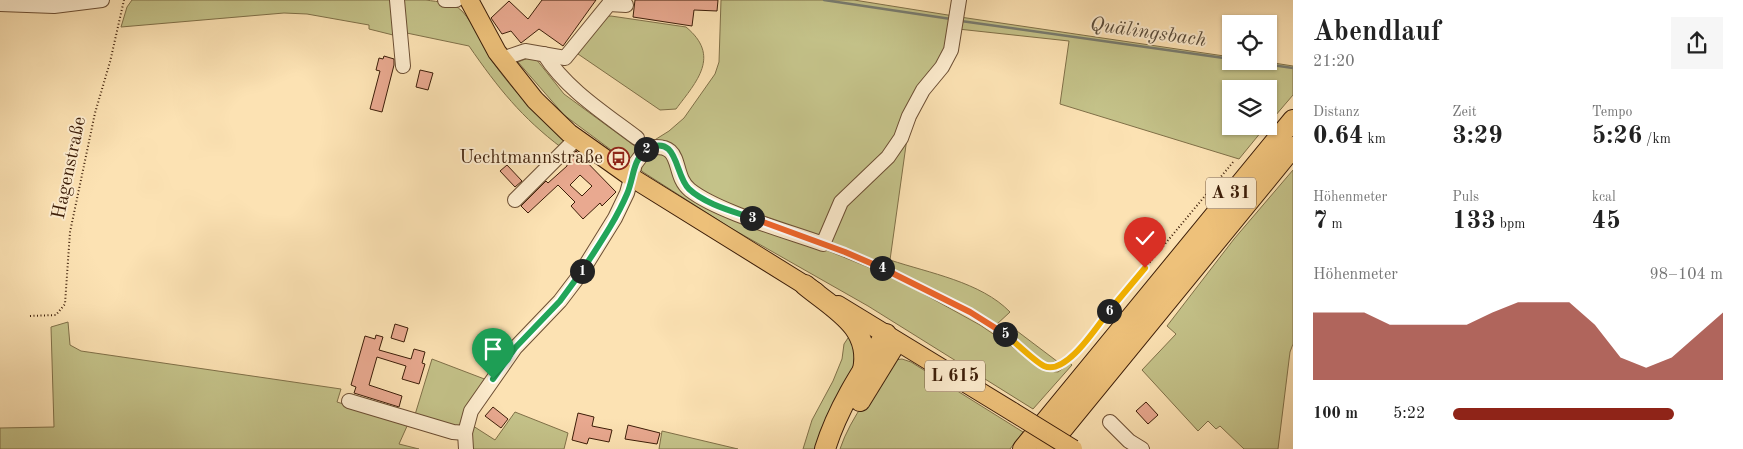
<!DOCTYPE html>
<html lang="de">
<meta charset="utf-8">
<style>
body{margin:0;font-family:"Old Standard TT",serif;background:#f6f6f6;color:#222;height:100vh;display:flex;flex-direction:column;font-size:19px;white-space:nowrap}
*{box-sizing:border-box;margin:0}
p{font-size:16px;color:#767676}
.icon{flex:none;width:28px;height:28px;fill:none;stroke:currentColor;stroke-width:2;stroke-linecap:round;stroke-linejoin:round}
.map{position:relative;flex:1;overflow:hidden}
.details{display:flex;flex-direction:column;background:#fff;width:450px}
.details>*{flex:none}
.tools{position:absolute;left:1222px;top:15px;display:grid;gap:10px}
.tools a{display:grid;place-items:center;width:55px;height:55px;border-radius:0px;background:#fff;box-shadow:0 1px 4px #0004;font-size:25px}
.pin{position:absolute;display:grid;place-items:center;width:42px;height:42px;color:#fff;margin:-51px -21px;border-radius:50% 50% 50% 0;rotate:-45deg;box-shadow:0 0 5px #0007}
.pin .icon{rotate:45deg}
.km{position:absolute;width:25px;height:25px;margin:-12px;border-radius:50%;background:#222;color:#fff;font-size:14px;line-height:25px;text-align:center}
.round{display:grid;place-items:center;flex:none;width:52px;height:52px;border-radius:0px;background:#f6f6f6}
.headline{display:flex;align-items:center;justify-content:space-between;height:85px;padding:0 20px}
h1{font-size:28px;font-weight:700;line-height:38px}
.stats{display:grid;grid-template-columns:repeat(3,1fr);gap:8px;height:85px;padding:5px 20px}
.stats div{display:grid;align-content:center}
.stats b{font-size:25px;font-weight:700}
.stats small{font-size:14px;font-weight:400}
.stats p{font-size:14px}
.chart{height:140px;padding:10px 20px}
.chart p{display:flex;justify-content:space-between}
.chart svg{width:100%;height:90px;margin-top:5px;fill:#8f2418;opacity:.7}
ul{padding:0 20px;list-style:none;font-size:16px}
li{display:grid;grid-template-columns:80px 60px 1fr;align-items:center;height:38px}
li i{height:12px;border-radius:6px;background:#8f2418}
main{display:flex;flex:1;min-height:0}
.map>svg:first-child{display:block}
.green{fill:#c4c289;stroke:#807048}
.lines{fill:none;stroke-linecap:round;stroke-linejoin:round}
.stream{stroke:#797c6f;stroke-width:2.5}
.building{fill:#e9a990;stroke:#3c1d08;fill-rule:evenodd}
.minor-casing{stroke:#6c4e33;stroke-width:16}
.major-casing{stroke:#3c1d08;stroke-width:20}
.highway-casing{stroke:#3c1d08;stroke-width:22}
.path{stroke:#3c1d08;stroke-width:2;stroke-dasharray:1 2.5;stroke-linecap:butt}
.minor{stroke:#fdecce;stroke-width:14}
.major{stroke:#eec17a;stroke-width:18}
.highway{stroke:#eec17a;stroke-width:20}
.major-bridge-casing{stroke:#3c1d08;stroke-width:20;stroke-linecap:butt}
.major-bridge{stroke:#eec17a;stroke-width:18}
.split-1-casing{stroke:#fff;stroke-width:10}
.split-2-casing{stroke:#fff;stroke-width:10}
.split-3-casing{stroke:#fff;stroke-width:10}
.split-4-casing{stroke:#fff;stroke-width:10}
.split-5-casing{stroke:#fff;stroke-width:10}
.split-6-casing{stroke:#fff;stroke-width:10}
.split-7-casing{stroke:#fff;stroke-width:10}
.split-1{stroke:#22a559;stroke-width:6}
.split-2{stroke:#22a559;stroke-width:6}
.split-3{stroke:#22a559;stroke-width:6}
.split-4{stroke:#f0652b;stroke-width:6}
.split-5{stroke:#f0652b;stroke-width:6}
.split-6{stroke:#f5b400;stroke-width:6}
.split-7{stroke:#f5b400;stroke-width:6}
.labels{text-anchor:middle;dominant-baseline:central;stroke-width:4;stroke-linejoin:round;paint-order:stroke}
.shield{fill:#fdecce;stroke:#765b43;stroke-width:1}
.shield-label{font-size:18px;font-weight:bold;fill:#3c1d08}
.poi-label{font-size:19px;fill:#3c1d08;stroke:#fdecce;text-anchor:end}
.street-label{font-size:19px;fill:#3c1d08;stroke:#fdecce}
.water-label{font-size:20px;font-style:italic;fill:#5a4d3c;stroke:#fdecce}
</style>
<main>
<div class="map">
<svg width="1293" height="449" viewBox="0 0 1293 449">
<rect width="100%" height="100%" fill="#fce2b3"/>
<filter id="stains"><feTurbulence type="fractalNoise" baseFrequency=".004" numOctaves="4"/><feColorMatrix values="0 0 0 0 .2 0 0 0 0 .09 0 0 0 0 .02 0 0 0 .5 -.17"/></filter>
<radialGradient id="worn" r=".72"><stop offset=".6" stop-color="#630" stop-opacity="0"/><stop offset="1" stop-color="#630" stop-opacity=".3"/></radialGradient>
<g class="green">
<path d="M132,0H426C438,2 453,2 462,11C475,25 482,46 492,61C514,92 539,118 568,143L562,148C522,118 498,88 469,46L397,31V36L369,29V25L307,14L284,13L121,27L127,7Z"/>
<path d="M721,0H854L954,16L950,42L907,138L890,260C929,273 981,282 1010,312L996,325L898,272L725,205L697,191L654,142L653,141L669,131L684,118L715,74L719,62Z"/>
<path d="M611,16L686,27C721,56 697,81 676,109L660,110L578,54L577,48L601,17Z"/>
<path d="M960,17L1231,57V61H1261L1293,66V95L1269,123V89H1231V126H1266L1239,159L1060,104L1069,41L958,29Z"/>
<path d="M528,58L536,59L564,94L640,150L630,161H626L564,115L518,62Z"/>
<path d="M650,151L666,154L678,184L799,239L895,278L980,325L1048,371L1058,372L1070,363L1072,365L1033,409L868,306L729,227L643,172L640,169L641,160Z"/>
<path d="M1293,170V344L1290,352L1278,449H1244L1220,426L1216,429L1208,421L1198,431L1142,370L1176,334L1167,326L1234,239Z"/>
<path d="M68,322L70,345L81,351L341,389L337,402L408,424L399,444L419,449H0V428L54,427L51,327Z"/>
<path d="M1008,324L1009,325L1058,362L1050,365L1044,362L1005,331Z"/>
<path d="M852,332L859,358L817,449H803L812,420L833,381L842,359L844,344Z"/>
<path d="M432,359L487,380L460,427L414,418Z"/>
<path d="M902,359L911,362L1023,432L1010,449H840C851,416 875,388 895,360Z"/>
<path d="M515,412L568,433L564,449H470V424L495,440Z"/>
<path d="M662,431L738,449H659Z"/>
</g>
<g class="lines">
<g class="stream">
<path d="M824,0L951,19"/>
<path d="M961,21L1231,59"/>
<path d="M1245,61L1293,68"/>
</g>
</g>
<g class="building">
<path d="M542,0H596L563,46L539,29L521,43L511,31L502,34L491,18L509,1L528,19Z"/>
<path d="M635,0H718L717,11L694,10L692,26L633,17Z"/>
<path d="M384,56L394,59V65L382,112L370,109L380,71L376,70L379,58L383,59Z"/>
<path d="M420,70L433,73L428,90L416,87Z"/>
<path d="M576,151L616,192L602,206L600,203L583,219L571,206L575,202L558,185L528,213L521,206L546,181L548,183L567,166V160ZM580,175L592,186L582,196L570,185Z"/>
<path d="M507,165L522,181L515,187L500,171Z"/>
<path d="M395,324L408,328L404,342L391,338Z"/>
<path d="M376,335L383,337L379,350L411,359L414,349L425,352L422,363L425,364L419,384L402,379L406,366L377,357L369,385L402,396L399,407L354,393L356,387L351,385L365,336L375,339Z"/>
<path d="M1146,402L1158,415L1148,424L1136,411Z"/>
<path d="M493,407L508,419L501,428L485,416Z"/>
<path d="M578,413L594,417L592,426L612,430L609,442L589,438L587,444L572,440Z"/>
<path d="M628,425L660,433L657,444L625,439Z"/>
</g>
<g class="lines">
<defs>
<g id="minor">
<path d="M397,0L403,66"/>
<path d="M445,0H456"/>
<path d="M0,4L54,6L102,0"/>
<path d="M544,54C566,89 604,113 637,138"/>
<path d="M502,59L525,51L565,58L609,4L626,5"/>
<path d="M515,200L577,138"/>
<path d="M349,401L453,432L465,433"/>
<path d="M1110,422L1129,441L1142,449"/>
<path d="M466,449L465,433L471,411L515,348L560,301L579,276L615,218L627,193L635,164L647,148C686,141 670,174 690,190C718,212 787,231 823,244L841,202L888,157L901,138L909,116L923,90L942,67L951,50L959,0"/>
</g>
<g id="major">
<path d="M469,0L497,52L535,100L569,133L631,177L816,292"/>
<path d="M838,305L1013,412"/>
</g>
<g id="highway">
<path d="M805,285C834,309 872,327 863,370"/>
<path d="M860,401L892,349"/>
<path d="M825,449C838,407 862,371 886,334"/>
<path d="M1023,449L1293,120"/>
<path d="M1046,449L1293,147"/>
</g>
</defs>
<use href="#minor" class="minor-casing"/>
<use href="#major" class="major-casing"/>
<use href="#highway" class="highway-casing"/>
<g class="path">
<path d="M834,248C892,269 951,298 1002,332C1015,341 1032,360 1044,366C1054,371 1064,363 1071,357L1234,161"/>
<path d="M30,316L56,315L65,304L70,232L95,113L110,62L124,0"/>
</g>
<use href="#minor" class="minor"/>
<use href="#major" class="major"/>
<use href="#highway" class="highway"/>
<defs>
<path id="major-bridge" d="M1013,412L1073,449"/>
</defs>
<use href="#major-bridge" class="major-bridge-casing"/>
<use href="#major-bridge" class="major-bridge"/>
</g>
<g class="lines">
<defs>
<path id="split-1" d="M493,379L515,348L560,301L582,271"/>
<path id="split-2" d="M582,271C598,246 615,222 627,194C634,178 632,162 646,149"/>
<path id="split-3" d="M646,149C679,133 674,175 689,189C705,204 732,211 752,218"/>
<path id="split-4" d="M752,218L845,252L882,268"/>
<path id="split-5" d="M882,268L970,312L1005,334"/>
<path id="split-6" d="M1005,334C1015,342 1035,362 1044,366C1066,376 1097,326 1109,311"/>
<path id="split-7" d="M1109,311L1145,268"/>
</defs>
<use href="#split-1" class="split-1-casing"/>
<use href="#split-2" class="split-2-casing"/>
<use href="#split-3" class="split-3-casing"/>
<use href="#split-4" class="split-4-casing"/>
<use href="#split-5" class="split-5-casing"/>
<use href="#split-6" class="split-6-casing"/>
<use href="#split-7" class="split-7-casing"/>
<use href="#split-1" class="split-1"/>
<use href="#split-2" class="split-2"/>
<use href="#split-3" class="split-3"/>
<use href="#split-4" class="split-4"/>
<use href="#split-5" class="split-5"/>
<use href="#split-6" class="split-6"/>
<use href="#split-7" class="split-7"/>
</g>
<defs>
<symbol id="bus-ring" viewBox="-11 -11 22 22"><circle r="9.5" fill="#fdecce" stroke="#8f2418" stroke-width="1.5"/><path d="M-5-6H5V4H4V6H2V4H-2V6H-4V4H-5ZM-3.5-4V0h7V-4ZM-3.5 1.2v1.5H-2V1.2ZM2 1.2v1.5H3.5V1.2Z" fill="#8f2418"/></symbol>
</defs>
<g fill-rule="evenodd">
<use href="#bus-ring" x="606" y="146" width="25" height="25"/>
</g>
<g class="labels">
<g class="shield">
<rect x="1206" y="177.5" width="50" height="31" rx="4"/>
<rect x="925" y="360.5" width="60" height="31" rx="4"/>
</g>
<g class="shield-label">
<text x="1231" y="193">A 31</text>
<text x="955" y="376">L 615</text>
</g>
<g class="poi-label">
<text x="603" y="158">Uechtmannstraße</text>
</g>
<g class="street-label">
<text transform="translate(70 168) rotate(-78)">Hagenstraße</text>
</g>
<g class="water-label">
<text transform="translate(1148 33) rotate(8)">Quälingsbach</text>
</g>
</g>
<rect width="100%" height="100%" filter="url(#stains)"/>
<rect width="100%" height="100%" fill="url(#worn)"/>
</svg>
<div class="tools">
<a><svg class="icon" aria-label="locate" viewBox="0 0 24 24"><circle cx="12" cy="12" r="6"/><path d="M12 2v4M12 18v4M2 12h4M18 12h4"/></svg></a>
<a><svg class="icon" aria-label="layers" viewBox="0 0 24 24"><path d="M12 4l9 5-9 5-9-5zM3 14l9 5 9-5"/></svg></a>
</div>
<div class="pin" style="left:493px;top:379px;background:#1e9e55"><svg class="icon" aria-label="arrive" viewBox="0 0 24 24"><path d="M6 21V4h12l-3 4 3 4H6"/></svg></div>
<div class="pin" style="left:1145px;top:268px;background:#d93025"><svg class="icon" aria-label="check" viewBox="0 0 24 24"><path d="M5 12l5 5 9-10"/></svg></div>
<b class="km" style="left:582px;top:271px">1</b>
<b class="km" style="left:646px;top:149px">2</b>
<b class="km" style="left:752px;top:218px">3</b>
<b class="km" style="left:882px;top:268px">4</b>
<b class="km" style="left:1005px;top:334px">5</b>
<b class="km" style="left:1109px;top:311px">6</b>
</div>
<section class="details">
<div class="headline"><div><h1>Abendlauf</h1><p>21:20</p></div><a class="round"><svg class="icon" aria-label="share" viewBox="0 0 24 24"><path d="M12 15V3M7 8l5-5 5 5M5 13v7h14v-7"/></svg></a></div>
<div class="stats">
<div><p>Distanz</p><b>0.64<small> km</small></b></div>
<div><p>Zeit</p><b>3:29</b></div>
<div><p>Tempo</p><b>5:26<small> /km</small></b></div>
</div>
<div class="stats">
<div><p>Höhenmeter</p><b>7<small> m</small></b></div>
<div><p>Puls</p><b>133<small> bpm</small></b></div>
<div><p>kcal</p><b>45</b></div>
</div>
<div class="chart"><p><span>Höhenmeter</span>98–104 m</p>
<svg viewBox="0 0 160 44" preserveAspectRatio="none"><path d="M0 44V11L10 11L20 11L30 17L40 17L50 17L60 17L70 11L80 6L90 6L100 6L110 17L120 33L130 38L140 33L150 22L160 11V44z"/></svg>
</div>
<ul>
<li><b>100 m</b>5:22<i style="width:82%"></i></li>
</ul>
</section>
</main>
